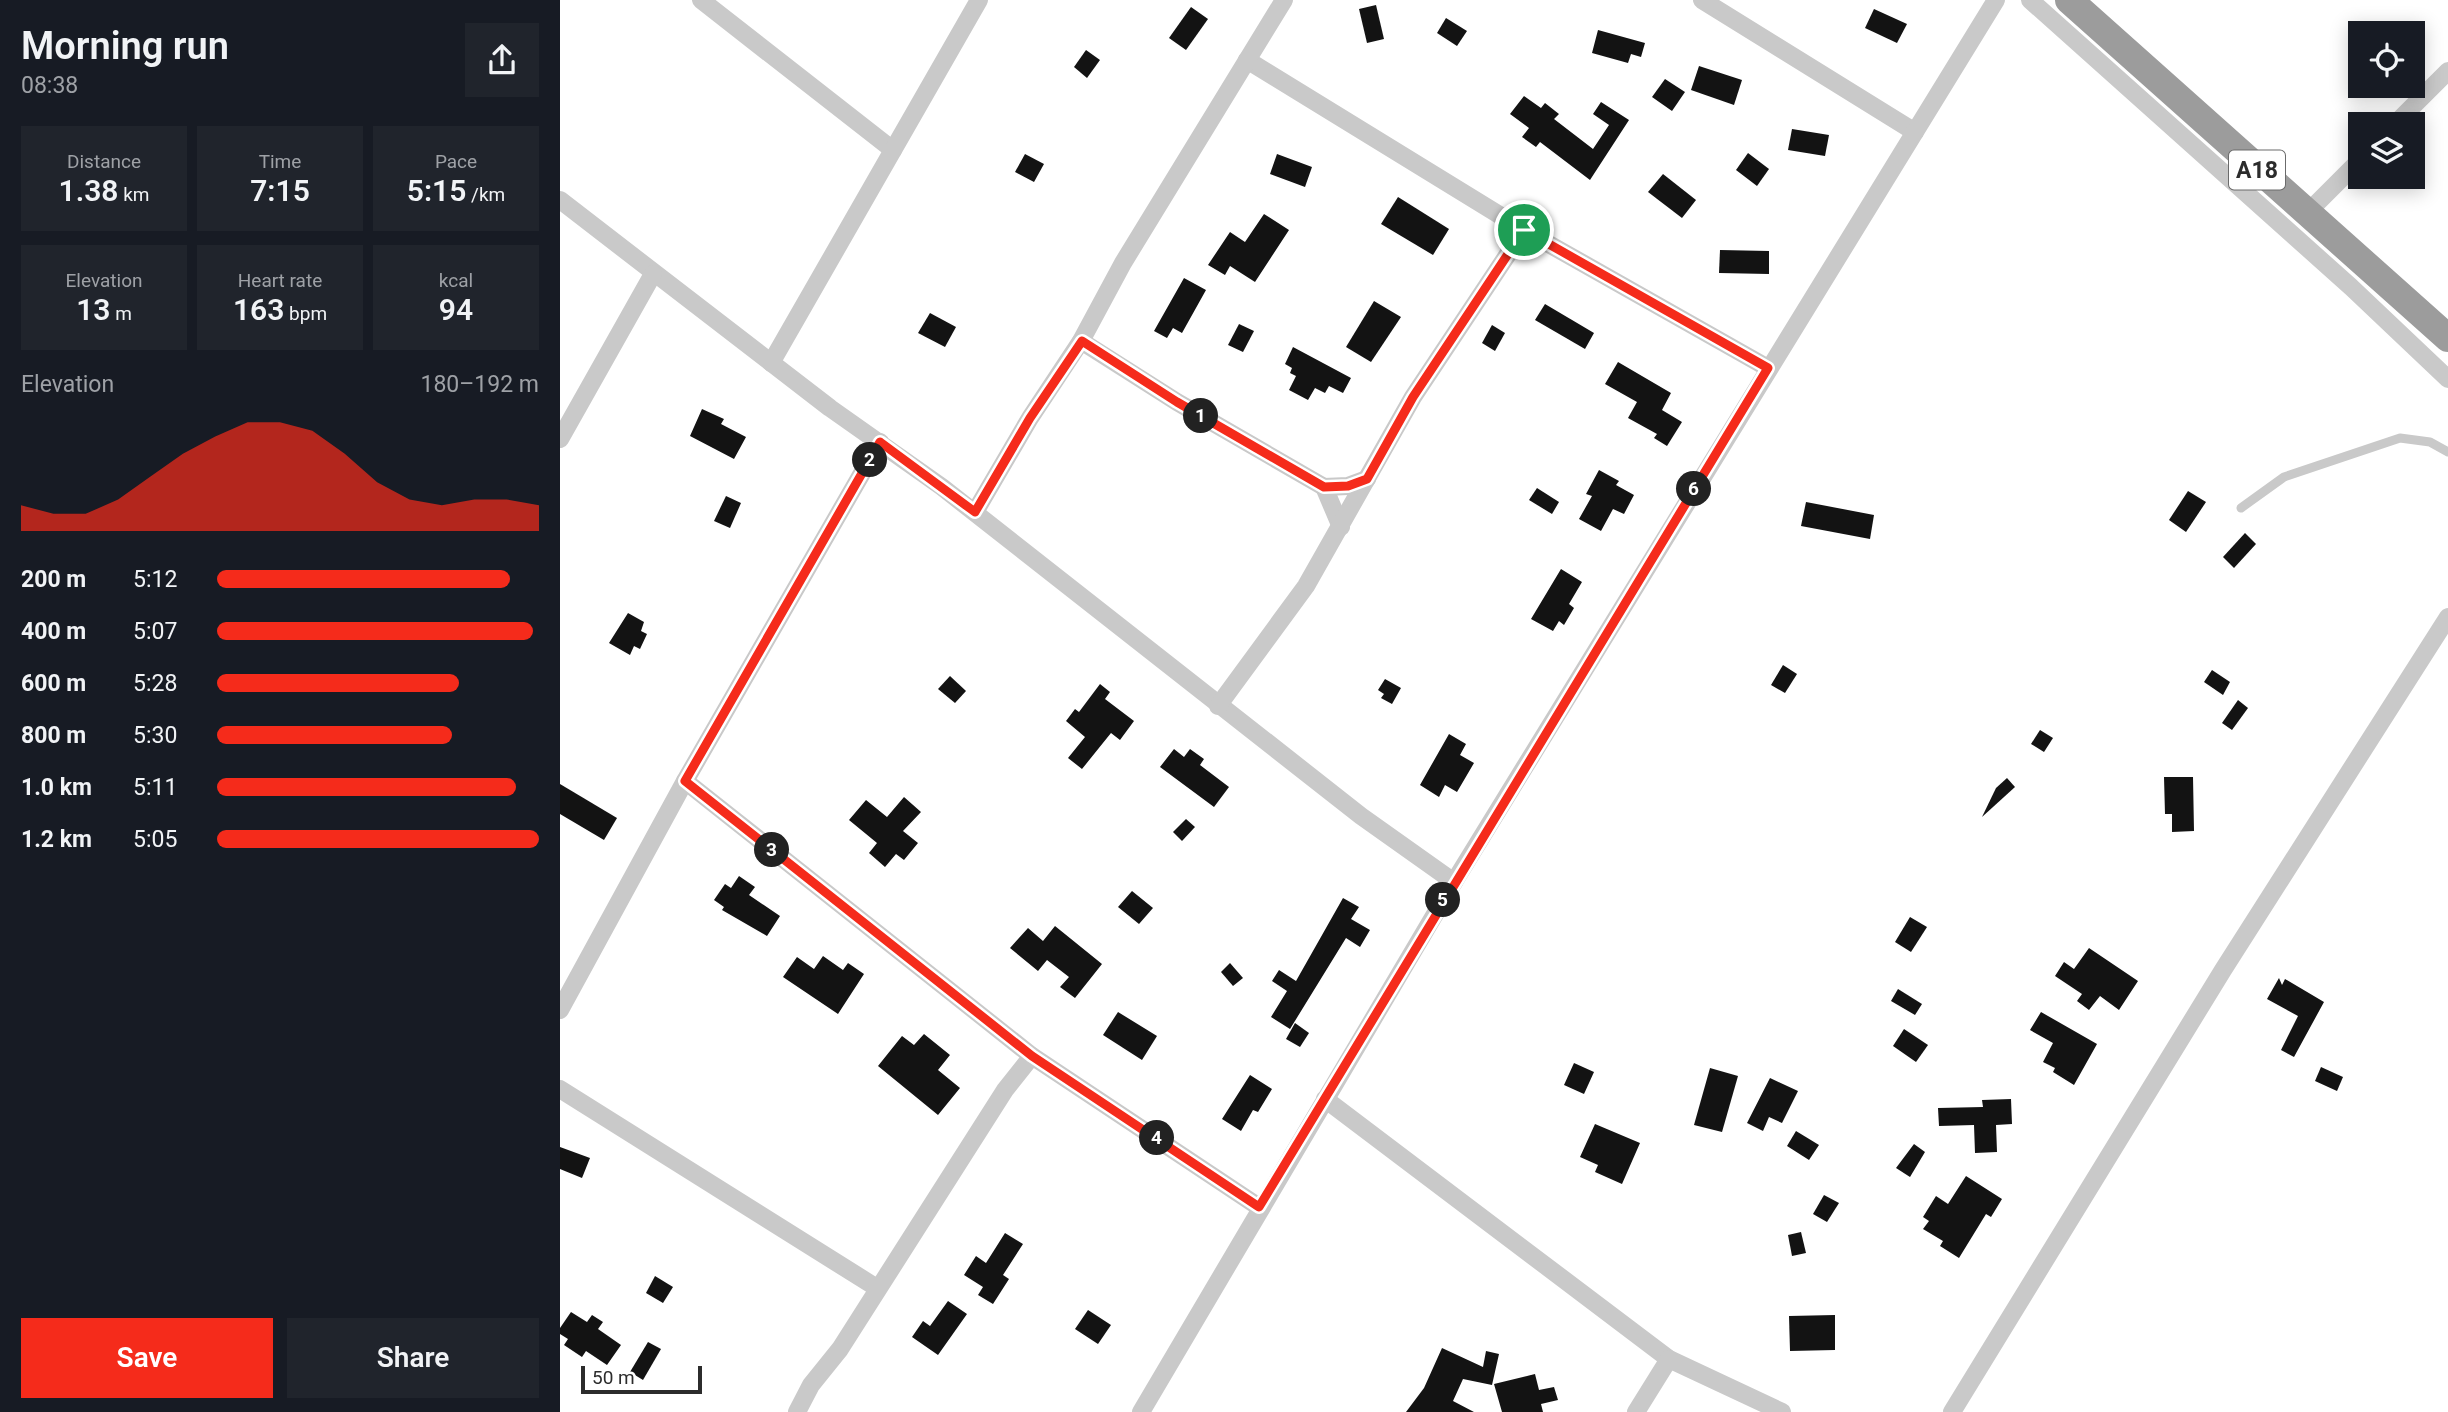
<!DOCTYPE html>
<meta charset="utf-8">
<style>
body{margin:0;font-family:Roboto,sans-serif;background:#20242c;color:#f1f3f6;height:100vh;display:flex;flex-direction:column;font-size:26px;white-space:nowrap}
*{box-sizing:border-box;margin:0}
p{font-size:23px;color:#9ea1a6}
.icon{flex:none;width:38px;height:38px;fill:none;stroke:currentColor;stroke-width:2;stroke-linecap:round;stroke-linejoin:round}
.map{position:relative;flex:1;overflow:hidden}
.side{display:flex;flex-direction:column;background:#171b24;width:560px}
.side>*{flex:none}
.controls{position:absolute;left:1788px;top:21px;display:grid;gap:14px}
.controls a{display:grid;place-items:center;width:77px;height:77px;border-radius:0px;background:#171b24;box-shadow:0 4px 18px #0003;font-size:35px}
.scale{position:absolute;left:21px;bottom:18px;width:121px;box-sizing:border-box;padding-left:7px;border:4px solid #2c2c2c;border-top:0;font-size:19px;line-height:24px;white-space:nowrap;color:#2c2c2c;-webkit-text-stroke:5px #fff;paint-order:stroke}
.pin{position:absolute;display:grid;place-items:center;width:60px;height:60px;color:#fff;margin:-30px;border:4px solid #fff;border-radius:50%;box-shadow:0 2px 7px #0007}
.km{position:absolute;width:35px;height:35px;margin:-18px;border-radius:50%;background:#222;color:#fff;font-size:19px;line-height:35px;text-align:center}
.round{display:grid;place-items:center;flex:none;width:74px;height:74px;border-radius:0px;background:#20242c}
.headline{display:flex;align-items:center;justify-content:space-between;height:119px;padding:0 21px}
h1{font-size:38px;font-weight:600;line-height:52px}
.stats{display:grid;grid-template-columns:repeat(3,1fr);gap:10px;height:119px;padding:7px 21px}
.stats div{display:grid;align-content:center;border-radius:0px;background:#20242c;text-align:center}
.stats b{font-size:30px;font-weight:600}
.stats small{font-size:19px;font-weight:400}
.stats p{font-size:19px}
.chart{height:196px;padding:14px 21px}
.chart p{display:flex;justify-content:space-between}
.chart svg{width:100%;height:126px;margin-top:7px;fill:#f52b1b;opacity:.7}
.primary-button{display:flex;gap:14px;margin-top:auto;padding:14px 21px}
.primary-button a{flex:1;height:80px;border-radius:0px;background:#f52b1b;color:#fff;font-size:28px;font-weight:600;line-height:80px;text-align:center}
.primary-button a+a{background:#20242c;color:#f1f3f6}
ul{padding:0 21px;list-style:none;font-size:23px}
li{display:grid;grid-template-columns:112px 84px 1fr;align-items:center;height:52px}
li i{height:18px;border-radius:9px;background:#f52b1b}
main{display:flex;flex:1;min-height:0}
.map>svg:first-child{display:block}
.building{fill:#131313}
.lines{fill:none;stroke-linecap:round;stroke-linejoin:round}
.service{stroke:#c9c9c9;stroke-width:9}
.minor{stroke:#c9c9c9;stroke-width:18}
.trunk{stroke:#9c9c9c;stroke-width:28}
.route-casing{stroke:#fff;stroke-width:14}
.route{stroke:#f52b1b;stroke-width:9}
.labels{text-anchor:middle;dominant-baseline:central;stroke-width:7;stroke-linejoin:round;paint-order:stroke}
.shield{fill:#fff;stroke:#6b6b6b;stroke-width:2}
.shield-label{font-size:23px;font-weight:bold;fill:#2c2c2c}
</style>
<main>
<section class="side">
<div class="headline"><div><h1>Morning run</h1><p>08:38</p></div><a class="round"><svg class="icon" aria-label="share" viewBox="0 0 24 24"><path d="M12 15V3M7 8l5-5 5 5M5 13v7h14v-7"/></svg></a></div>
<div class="stats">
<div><p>Distance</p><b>1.38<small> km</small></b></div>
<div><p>Time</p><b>7:15</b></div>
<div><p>Pace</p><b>5:15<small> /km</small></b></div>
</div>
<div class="stats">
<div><p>Elevation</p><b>13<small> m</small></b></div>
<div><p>Heart rate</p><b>163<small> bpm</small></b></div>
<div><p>kcal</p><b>94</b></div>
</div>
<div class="chart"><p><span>Elevation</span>180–192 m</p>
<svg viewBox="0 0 160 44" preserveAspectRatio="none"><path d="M0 44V35L10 38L20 38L30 33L40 25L50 17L60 11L70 6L80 6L90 9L100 17L110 27L120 33L130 35L140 33L150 33L160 35V44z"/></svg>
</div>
<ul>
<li><b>200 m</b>5:12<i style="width:91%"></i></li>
<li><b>400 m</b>5:07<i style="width:98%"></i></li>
<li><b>600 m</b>5:28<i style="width:75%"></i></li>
<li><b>800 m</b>5:30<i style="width:73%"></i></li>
<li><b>1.0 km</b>5:11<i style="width:93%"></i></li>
<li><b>1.2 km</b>5:05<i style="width:100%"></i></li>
</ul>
<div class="primary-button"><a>Save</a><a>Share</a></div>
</section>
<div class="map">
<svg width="1888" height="1412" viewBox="0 0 1888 1412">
<rect width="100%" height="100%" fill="#fff"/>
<g class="building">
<path d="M816,5L824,39L807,43L799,9Z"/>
<path d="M631,7L648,19L626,50L609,38Z"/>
<path d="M1314,9L1347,24L1337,43L1305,28Z"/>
<path d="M886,18L907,31L897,46L877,33Z"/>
<path d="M1038,30L1085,43L1081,57L1071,54L1068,63L1032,53Z"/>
<path d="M526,50L540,60L527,78L514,67Z"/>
<path d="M1139,66L1182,80L1174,105L1131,90Z"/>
<path d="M1105,79L1125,92L1112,111L1092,97Z"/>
<path d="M964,96L981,108L985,103L999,114L994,119L1033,149L1049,125L1033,114L1041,102L1069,120L1030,180L980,142L976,147L962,137L969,128L950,114Z"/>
<path d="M1232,129L1269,135L1265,156L1228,150Z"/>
<path d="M1188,153L1209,169L1197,186L1176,170Z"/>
<path d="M465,154L484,164L474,182L455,172Z"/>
<path d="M717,154L752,167L745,187L710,174Z"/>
<path d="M1103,174L1136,200L1122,218L1088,192Z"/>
<path d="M838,197L889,229L873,255L821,224Z"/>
<path d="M704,214L729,230L695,282L670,266L665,275L648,265L670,232L685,242Z"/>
<path d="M1160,250L1209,251V274L1159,273Z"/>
<path d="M624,278L646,290L622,333L613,328L607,338L594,331Z"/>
<path d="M814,301L841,317L811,362L786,347Z"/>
<path d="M985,304L1034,333L1025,349L975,320Z"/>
<path d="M370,313L396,327L385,347L358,333Z"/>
<path d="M679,324L694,331L683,352L668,345Z"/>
<path d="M932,325L945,333L935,351L922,343Z"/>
<path d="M733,347L791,378L783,393L769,386L765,393L755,388L748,400L729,390L736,376L730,373L732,368L725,364Z"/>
<path d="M1058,362L1111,393L1102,410L1122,422L1107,446L1094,438L1097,434L1068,418L1077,402L1045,384Z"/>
<path d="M142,409L164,419L161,424L186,437L174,459L130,436Z"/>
<path d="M1039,470L1059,481L1056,485L1074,495L1064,514L1053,509L1041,531L1019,519L1032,496L1026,494Z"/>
<path d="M977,488L999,502L992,514L969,500Z"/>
<path d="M1628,491L1646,502L1626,532L1609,520Z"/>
<path d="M166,496L181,503L170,528L154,521Z"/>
<path d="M1246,502L1314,515L1310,539L1241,526Z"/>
<path d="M1685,533L1696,544L1674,568L1663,557Z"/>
<path d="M1001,569L1022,582L1009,604L1014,608L1004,625L999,621L993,631L971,619Z"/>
<path d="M68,613L84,622L81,631L87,634L80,649L74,646L70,655L49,643Z"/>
<path d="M1223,665L1237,674L1225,693L1211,685Z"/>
<path d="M1652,670L1670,682L1663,695L1644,682Z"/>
<path d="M390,676L406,691L395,703L378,689Z"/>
<path d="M825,679L841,688L832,704L821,698L824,694L818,690Z"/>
<path d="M540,684L550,692L545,699L574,721L560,740L551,733L522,769L508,758L525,737L506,721L515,709L519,712Z"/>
<path d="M1678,700L1688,708L1672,730L1662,723Z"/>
<path d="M1480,730L1493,738L1484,752L1471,744Z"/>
<path d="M889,734L906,744L900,755L914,763L897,792L885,785L879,797L860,785Z"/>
<path d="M614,749L624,757L630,749L644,759L640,765L669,787L654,807L600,767Z"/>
<path d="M1604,777H1633L1634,831L1612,832V814H1605Z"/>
<path d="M1447,778L1455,787L1422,817L1436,788Z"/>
<path d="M0,784L57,818L44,840L0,814Z"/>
<path d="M344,797L361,812L343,831L358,843L344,860L336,854L325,867L309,853L317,843L289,820L306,800L327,817Z"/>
<path d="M626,819L635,827L622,841L613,832Z"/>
<path d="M179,876L195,887L189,895L220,916L207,936L162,910L164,907L154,900L165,884L171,888Z"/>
<path d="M572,891L593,908L579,924L558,907Z"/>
<path d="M783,898L799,907L791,919L810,930L800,947L786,938L730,1029L711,1017L727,991L712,981L719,970L736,981Z"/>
<path d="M1350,917L1367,927L1351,952L1335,942Z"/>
<path d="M495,926L542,964L515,998L500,987L509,977L487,960L478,971L450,948L468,928L483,941Z"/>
<path d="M1529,948L1578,981L1559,1010L1540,996L1529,1010L1517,1001L1522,994L1495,976L1504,962L1514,969Z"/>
<path d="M263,956L283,970L288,963L304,974L278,1014L223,977L237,957L254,969Z"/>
<path d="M670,963L683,978L673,986L661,972Z"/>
<path d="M1719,978L1722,985L1725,979L1764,1002L1734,1057L1721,1050L1738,1016L1707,999Z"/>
<path d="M1338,989L1362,1004L1355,1015L1331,1001Z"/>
<path d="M558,1012L597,1036L582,1060L543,1035Z"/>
<path d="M1481,1012L1537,1044L1514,1085L1493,1072L1495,1068L1483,1062L1493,1043L1470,1030Z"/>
<path d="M735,1023L749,1033L740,1047L726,1039Z"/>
<path d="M1344,1029L1368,1045L1356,1062L1333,1046Z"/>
<path d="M364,1034L390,1055L378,1070L400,1088L378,1115L318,1066L342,1036L354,1045Z"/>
<path d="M1014,1063L1034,1072L1024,1094L1004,1085Z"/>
<path d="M1761,1067L1783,1077L1777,1091L1755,1081Z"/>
<path d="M1150,1068L1178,1076L1162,1132L1134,1125Z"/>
<path d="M690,1075L712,1089L698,1112L693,1110L681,1131L662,1119Z"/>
<path d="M1210,1078L1238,1091L1222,1123L1209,1117L1203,1131L1187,1123Z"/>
<path d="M1451,1099L1452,1124L1436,1125L1437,1152L1415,1153L1414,1125L1379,1126L1378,1108L1423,1107L1422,1100Z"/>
<path d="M1035,1124L1080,1143L1062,1184L1035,1172L1038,1165L1020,1157Z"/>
<path d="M1236,1131L1259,1145L1249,1160L1227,1146Z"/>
<path d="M1354,1144L1365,1152L1350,1177L1336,1168Z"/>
<path d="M0,1147L30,1158L22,1178L0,1169Z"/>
<path d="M1406,1176L1442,1199L1431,1217L1426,1214L1399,1258L1380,1246L1383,1241L1363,1229L1369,1221L1363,1217L1376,1196L1388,1204Z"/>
<path d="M1264,1195L1279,1203L1267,1222L1253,1214Z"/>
<path d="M1241,1232L1246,1253L1232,1256L1228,1235Z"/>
<path d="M445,1233L463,1244L443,1275L449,1279L433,1304L418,1295L423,1287L404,1275L416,1256L426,1263Z"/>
<path d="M95,1276L113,1287L103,1303L86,1293Z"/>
<path d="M388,1301L407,1314L378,1355L352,1337L363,1321L370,1326Z"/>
<path d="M528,1310L551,1325L538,1344L515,1329Z"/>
<path d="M11,1312L27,1322L32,1315L43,1322L38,1329L61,1345L47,1365L26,1351L22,1357L4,1345L8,1339L0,1334V1328Z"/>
<path d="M1275,1315V1350L1230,1351L1229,1316Z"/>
<path d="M88,1342L101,1349L83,1380L70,1372Z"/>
<path d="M882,1348L923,1367L926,1351L939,1354L932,1385L903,1379L893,1401L914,1412H846L864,1388Z"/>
<path d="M975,1374L979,1390L994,1387L998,1400L981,1404L983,1412H942L934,1384Z"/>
</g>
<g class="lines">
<path class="service" d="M1681,508L1724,477L1840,438L1870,442L1888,452"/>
<g class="minor">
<path d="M141,0L333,150"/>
<path d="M1142,0L1355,132"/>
<path d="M1470,0L1791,287L1888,379"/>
<path d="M687,60L964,230L1208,368"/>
<path d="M1835,124L1888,71"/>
<path d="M0,200L270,408L382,487L801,816L894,882"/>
<path d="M1746,214L1801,159"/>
<path d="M521,341L617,402L764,487L788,486L807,479"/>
<path d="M211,363L419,0"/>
<path d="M0,439L93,274"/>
<path d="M764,487L781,527"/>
<path d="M415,512L470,418L521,341L563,263L724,0"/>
<path d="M658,706L746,586L853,397L964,230"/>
<path d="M125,781L472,1056L699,1207"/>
<path d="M0,1010L125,781L320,442"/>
<path d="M0,1089L317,1288"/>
<path d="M765,1099L1109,1359L1222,1412"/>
<path d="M237,1412L251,1385L280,1349L445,1090L472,1056"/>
<path d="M581,1412L894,882L1436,0"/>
<path d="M1076,1412L1109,1359"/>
<path d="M1392,1412L1663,970L1888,617"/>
</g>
<path class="trunk" d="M1509,0L1888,338"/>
</g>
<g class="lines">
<defs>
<path id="route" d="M964,230L1208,368L699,1207L472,1056L125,781L320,442L415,512L470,418L522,341L617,402L764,487L788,486L807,479L853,397Z"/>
</defs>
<use href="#route" class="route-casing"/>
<use href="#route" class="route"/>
</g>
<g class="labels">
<rect class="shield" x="1669" y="150.5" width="56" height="39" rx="5"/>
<g class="shield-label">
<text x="1697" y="170">A18</text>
</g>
</g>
</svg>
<div class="controls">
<a><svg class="icon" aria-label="locate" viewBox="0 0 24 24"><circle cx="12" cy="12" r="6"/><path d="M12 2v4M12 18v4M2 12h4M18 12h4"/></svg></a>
<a><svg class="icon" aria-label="layers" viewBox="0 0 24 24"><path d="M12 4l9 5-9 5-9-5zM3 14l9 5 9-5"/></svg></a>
</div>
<div class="scale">50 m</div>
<div class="pin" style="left:964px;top:230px;background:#1e9e55"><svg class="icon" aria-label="arrive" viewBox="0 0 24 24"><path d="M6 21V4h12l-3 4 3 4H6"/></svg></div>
<b class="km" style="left:641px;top:416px">1</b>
<b class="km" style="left:310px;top:460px">2</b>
<b class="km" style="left:212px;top:850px">3</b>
<b class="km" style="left:597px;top:1138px">4</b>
<b class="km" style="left:883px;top:900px">5</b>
<b class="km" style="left:1134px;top:489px">6</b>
</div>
</main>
